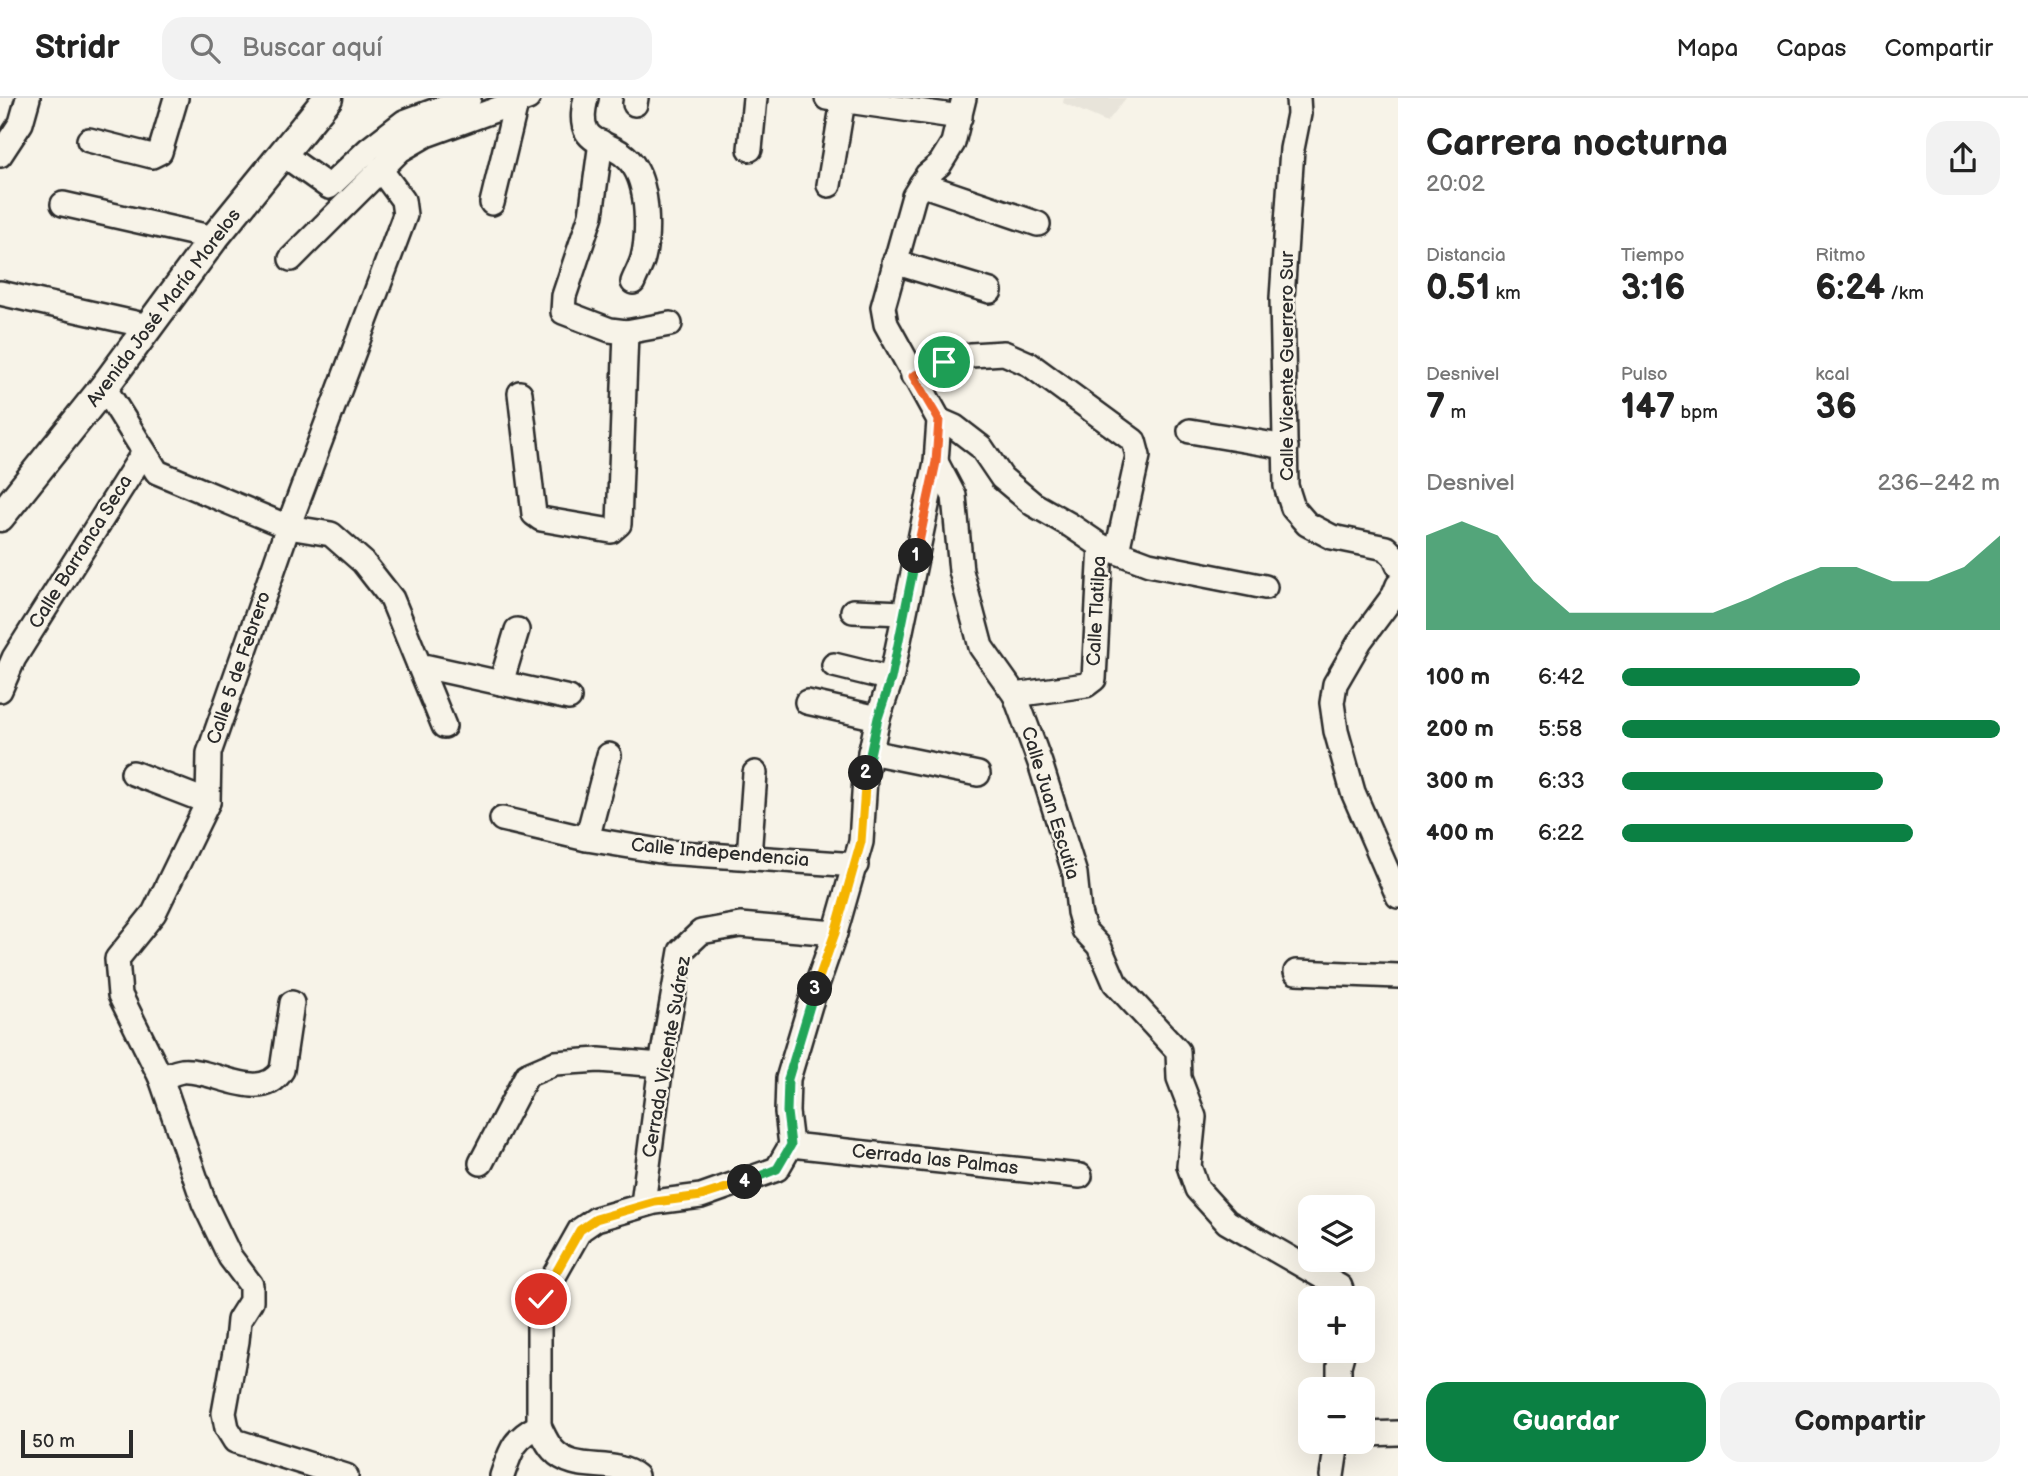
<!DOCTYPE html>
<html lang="es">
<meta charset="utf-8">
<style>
body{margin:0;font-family:"Balsamiq Sans",sans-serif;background:#f2f2f2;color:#222;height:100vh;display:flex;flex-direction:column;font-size:26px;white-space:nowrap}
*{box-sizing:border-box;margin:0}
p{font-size:23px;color:#767676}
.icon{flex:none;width:38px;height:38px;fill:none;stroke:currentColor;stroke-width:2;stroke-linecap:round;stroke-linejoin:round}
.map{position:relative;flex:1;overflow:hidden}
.sheet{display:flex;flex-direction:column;background:#fff;width:630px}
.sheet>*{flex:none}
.fabs{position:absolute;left:1298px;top:1097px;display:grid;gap:14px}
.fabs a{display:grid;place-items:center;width:77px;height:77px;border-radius:14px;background:#fff;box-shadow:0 7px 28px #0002;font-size:35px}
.scale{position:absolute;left:21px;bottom:18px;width:112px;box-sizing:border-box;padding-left:7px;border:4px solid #2b2b2b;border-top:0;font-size:19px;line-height:24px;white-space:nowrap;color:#2b2b2b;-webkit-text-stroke:5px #f7f3e8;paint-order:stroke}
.pin{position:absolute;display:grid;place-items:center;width:60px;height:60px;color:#fff;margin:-30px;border:4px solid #fff;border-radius:50%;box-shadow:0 2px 7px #0007}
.km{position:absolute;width:35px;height:35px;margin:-18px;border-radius:50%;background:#222;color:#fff;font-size:19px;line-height:35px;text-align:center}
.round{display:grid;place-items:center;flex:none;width:74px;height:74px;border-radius:21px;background:#f2f2f2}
.headline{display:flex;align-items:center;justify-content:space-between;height:119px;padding:0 28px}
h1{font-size:38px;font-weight:600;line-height:52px}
.figures{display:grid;grid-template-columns:repeat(3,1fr);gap:10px;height:119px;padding:7px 28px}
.figures div{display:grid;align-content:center}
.figures b{font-size:35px;font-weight:600}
.figures small{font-size:19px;font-weight:400}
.figures p{font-size:19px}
.chart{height:196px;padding:14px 28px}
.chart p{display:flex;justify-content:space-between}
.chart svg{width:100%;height:126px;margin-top:7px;fill:#0b8043;opacity:.7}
.action{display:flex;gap:14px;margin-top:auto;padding:14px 28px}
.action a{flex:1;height:80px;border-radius:21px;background:#0b8043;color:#fff;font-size:28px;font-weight:600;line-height:80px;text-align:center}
.action a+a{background:#f2f2f2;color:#222}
ul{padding:0 28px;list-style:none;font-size:23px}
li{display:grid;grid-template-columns:112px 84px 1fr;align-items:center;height:52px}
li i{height:18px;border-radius:9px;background:#0b8043}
header{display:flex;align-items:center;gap:42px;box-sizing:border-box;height:98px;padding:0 35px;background:#fff;border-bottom:2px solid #e0e0e0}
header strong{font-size:33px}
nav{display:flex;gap:38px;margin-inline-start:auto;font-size:24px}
.search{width:490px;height:63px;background:#f2f2f2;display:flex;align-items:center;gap:18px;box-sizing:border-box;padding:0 24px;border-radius:21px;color:#767676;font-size:26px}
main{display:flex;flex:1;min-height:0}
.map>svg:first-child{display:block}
.built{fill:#e8e4da}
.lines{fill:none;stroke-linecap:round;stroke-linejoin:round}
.minor-casing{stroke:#2b2b2b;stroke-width:28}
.major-casing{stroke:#2b2b2b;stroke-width:33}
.minor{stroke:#f7f3e8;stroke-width:23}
.major{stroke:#f7f3e8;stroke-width:28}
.split-1-casing{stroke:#fff;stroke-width:14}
.split-2-casing{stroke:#fff;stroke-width:14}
.split-3-casing{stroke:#fff;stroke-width:14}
.split-4-casing{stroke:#fff;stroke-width:14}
.split-5-casing{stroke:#fff;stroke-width:14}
.split-1{stroke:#f0652b;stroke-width:9}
.split-2{stroke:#22a559;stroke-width:9}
.split-3{stroke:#f5b400;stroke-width:9}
.split-4{stroke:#22a559;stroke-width:9}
.split-5{stroke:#f5b400;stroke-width:9}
.labels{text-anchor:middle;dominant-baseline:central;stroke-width:5;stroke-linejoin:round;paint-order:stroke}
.street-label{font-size:19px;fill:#2b2b2b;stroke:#f7f3e8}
</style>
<header>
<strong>Stridr</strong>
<div class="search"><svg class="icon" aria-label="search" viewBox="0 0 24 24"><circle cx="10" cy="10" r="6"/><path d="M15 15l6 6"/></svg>Buscar aquí</div>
<nav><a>Mapa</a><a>Capas</a><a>Compartir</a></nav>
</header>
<main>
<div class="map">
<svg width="1398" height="1378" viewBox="0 0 1398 1378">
<rect width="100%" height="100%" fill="#f7f3e8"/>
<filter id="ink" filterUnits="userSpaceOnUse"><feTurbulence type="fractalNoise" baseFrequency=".0143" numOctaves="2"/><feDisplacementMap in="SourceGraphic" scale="14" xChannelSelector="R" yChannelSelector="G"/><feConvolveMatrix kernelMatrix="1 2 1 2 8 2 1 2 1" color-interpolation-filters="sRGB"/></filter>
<g filter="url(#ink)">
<path class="built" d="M1064,0H1126L1107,24L1063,5Z"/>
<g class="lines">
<defs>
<g id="minor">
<path d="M586,0C572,57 616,36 635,70C648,91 649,136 643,160C641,168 636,176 633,184"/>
<path d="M827,0L960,19"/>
<path d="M1298,0L1299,16L1292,51L1282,200L1286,388L1293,410L1307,426L1332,439L1386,450L1394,458L1398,467"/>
<path d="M635,6L636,0"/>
<path d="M89,42L152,58L160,54L176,0"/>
<path d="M601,44L591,117L564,198L563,214L610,232L626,234L670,226"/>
<path d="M750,51L755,0"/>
<path d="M0,57L21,25L28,0"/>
<path d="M284,57L329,89L369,51L404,24L469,0"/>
<path d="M921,86L1038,126"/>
<path d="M829,87L843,3"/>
<path d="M492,105L516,6"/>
<path d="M63,106L214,140"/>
<path d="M291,161L400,52L426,37L528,0"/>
<path d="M894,164L990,193"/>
<path d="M0,195L148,228"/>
<path d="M913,278L944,264L971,257L1004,255L1029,266L1134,343L1138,358L1117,453"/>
<path d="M104,289L157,374L288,429L331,436L363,464L392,501L419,567L569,600"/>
<path d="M520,295L534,416L541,421L611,433L619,426L626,234"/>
<path d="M939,322L955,329L981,349L1002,380L1033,406L1070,427L1101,448L1149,466L1265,489"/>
<path d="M1190,333L1286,349"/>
<path d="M936,364L954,398L961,473L981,549L1015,597L1040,665L1075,776L1079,814L1084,832L1099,848L1115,885L1178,953L1179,980L1194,1019L1189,1068L1197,1091L1227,1124L1340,1189L1344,1200"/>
<path d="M1398,487L1394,497L1360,543L1335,586L1332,605L1336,633L1353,694L1398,798"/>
<path d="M853,513L904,515"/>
<path d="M419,567L444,628"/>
<path d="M834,567L891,581"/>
<path d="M501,585L517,532"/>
<path d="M0,592L14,560L144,354"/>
<path d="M1015,597L1086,587L1094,581L1101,448"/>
<path d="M807,604L878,620"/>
<path d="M870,654L978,676"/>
<path d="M133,675L208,704"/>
<path d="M502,721L587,741L666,754L856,767"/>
<path d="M587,741L609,657"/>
<path d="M749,759L755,675"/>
<path d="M1296,874L1398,878"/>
<path d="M161,980C167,978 175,974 182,973C214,970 261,1007 282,972L292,905"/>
<path d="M791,1047L1080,1078"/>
<path d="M481,1065L527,977L555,965L599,962L661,967"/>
<path d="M644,1098L661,967L681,853L701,834L740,827L835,835"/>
<path d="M1339,1292V1268L1343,1253"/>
<path d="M539,1328V1220L541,1201L580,1132L596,1121L655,1104L701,1098L777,1071L791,1047L787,1014L788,981L810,907L835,835L861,744L865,680L878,620L891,581L936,364L939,322L886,226L883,209L914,98L927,77L940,66L953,45L964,0"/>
<path d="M539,1328C543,1336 547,1346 553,1352C574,1376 613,1360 636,1378"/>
<path d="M1363,1336L1398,1335"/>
<path d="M346,1378L235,1343L227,1330L224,1315L237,1243L239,1222L251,1203V1187L230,1159L204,1105L161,980L120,897L117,861L154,815L208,704L209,655L288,429L405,117L403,102L380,71"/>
<path d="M502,1378C511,1352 513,1341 539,1328"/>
<path d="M1332,1378L1337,1344"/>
</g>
<path id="major" d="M0,419L104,289L214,140L328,0"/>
</defs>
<use href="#minor" class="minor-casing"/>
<use href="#major" class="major-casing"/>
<use href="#minor" class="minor"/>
<use href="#major" class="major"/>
</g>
</g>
<g class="lines" filter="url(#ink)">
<defs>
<path id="split-1" d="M916,458L936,364L939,322L913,278L944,264"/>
<path id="split-2" d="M866,675L878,620L891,581L916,458"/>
<path id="split-3" d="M815,891L835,835L861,744L866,675"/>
<path id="split-4" d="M745,1084L777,1071L791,1047L787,1014L788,981L815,891"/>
<path id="split-5" d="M541,1201L580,1132L596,1121L655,1104L701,1098L745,1084"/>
</defs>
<use href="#split-1" class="split-1-casing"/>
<use href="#split-2" class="split-2-casing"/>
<use href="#split-3" class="split-3-casing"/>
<use href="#split-4" class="split-4-casing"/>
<use href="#split-5" class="split-5-casing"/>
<use href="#split-1" class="split-1"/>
<use href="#split-2" class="split-2"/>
<use href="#split-3" class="split-3"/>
<use href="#split-4" class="split-4"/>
<use href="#split-5" class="split-5"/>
</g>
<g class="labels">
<g class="street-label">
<text transform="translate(164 210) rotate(-53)">Avenida José María Morelos</text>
<text transform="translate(1287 268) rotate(-90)">Calle Vicente Guerrero Sur</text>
<text transform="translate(81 454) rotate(-58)">Calle Barranca Seca</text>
<text transform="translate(1097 513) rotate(-87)">Calle Tlatilpa</text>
<text transform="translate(239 570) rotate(-71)">Calle 5 de Febrero</text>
<text transform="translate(1050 705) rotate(73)">Calle Juan Escutia</text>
<text transform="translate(720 755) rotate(5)">Calle Independencia</text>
<text transform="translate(667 959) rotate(-80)">Cerrada Vicente Suárez</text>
<text transform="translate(935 1062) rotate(6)">Cerrada las Palmas</text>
</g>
</g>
</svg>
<div class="fabs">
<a><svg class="icon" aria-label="layers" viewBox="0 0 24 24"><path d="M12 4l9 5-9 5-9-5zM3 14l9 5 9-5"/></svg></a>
<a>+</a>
<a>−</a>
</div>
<div class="scale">50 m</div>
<div class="pin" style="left:944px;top:264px;background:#1e9e55"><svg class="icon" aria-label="arrive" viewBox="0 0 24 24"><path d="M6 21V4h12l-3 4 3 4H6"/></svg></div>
<div class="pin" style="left:541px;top:1201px;background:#d93025"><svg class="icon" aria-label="check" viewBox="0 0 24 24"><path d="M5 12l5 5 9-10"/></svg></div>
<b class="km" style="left:916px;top:458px">1</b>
<b class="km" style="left:866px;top:675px">2</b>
<b class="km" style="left:815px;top:891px">3</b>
<b class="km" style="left:745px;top:1084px">4</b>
</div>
<section class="sheet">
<div class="headline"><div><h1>Carrera nocturna</h1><p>20:02</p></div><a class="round"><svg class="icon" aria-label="share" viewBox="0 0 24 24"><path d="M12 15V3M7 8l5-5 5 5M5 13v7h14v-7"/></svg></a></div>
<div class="figures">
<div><p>Distancia</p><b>0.51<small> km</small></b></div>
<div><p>Tiempo</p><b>3:16</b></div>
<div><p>Ritmo</p><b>6:24<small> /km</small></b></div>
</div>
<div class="figures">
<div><p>Desnivel</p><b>7<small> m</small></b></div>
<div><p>Pulso</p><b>147<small> bpm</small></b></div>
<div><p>kcal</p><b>36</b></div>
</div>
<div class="chart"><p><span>Desnivel</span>236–242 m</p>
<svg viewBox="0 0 160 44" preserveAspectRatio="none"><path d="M0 44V11L10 6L20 11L30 27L40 38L50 38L60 38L70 38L80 38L90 33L100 27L110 22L120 22L130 27L140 27L150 22L160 11V44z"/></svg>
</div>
<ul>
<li><b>100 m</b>6:42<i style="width:63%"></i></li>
<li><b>200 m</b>5:58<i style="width:100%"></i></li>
<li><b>300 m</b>6:33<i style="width:69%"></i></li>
<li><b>400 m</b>6:22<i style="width:77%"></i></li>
</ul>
<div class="action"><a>Guardar</a><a>Compartir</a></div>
</section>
</main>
